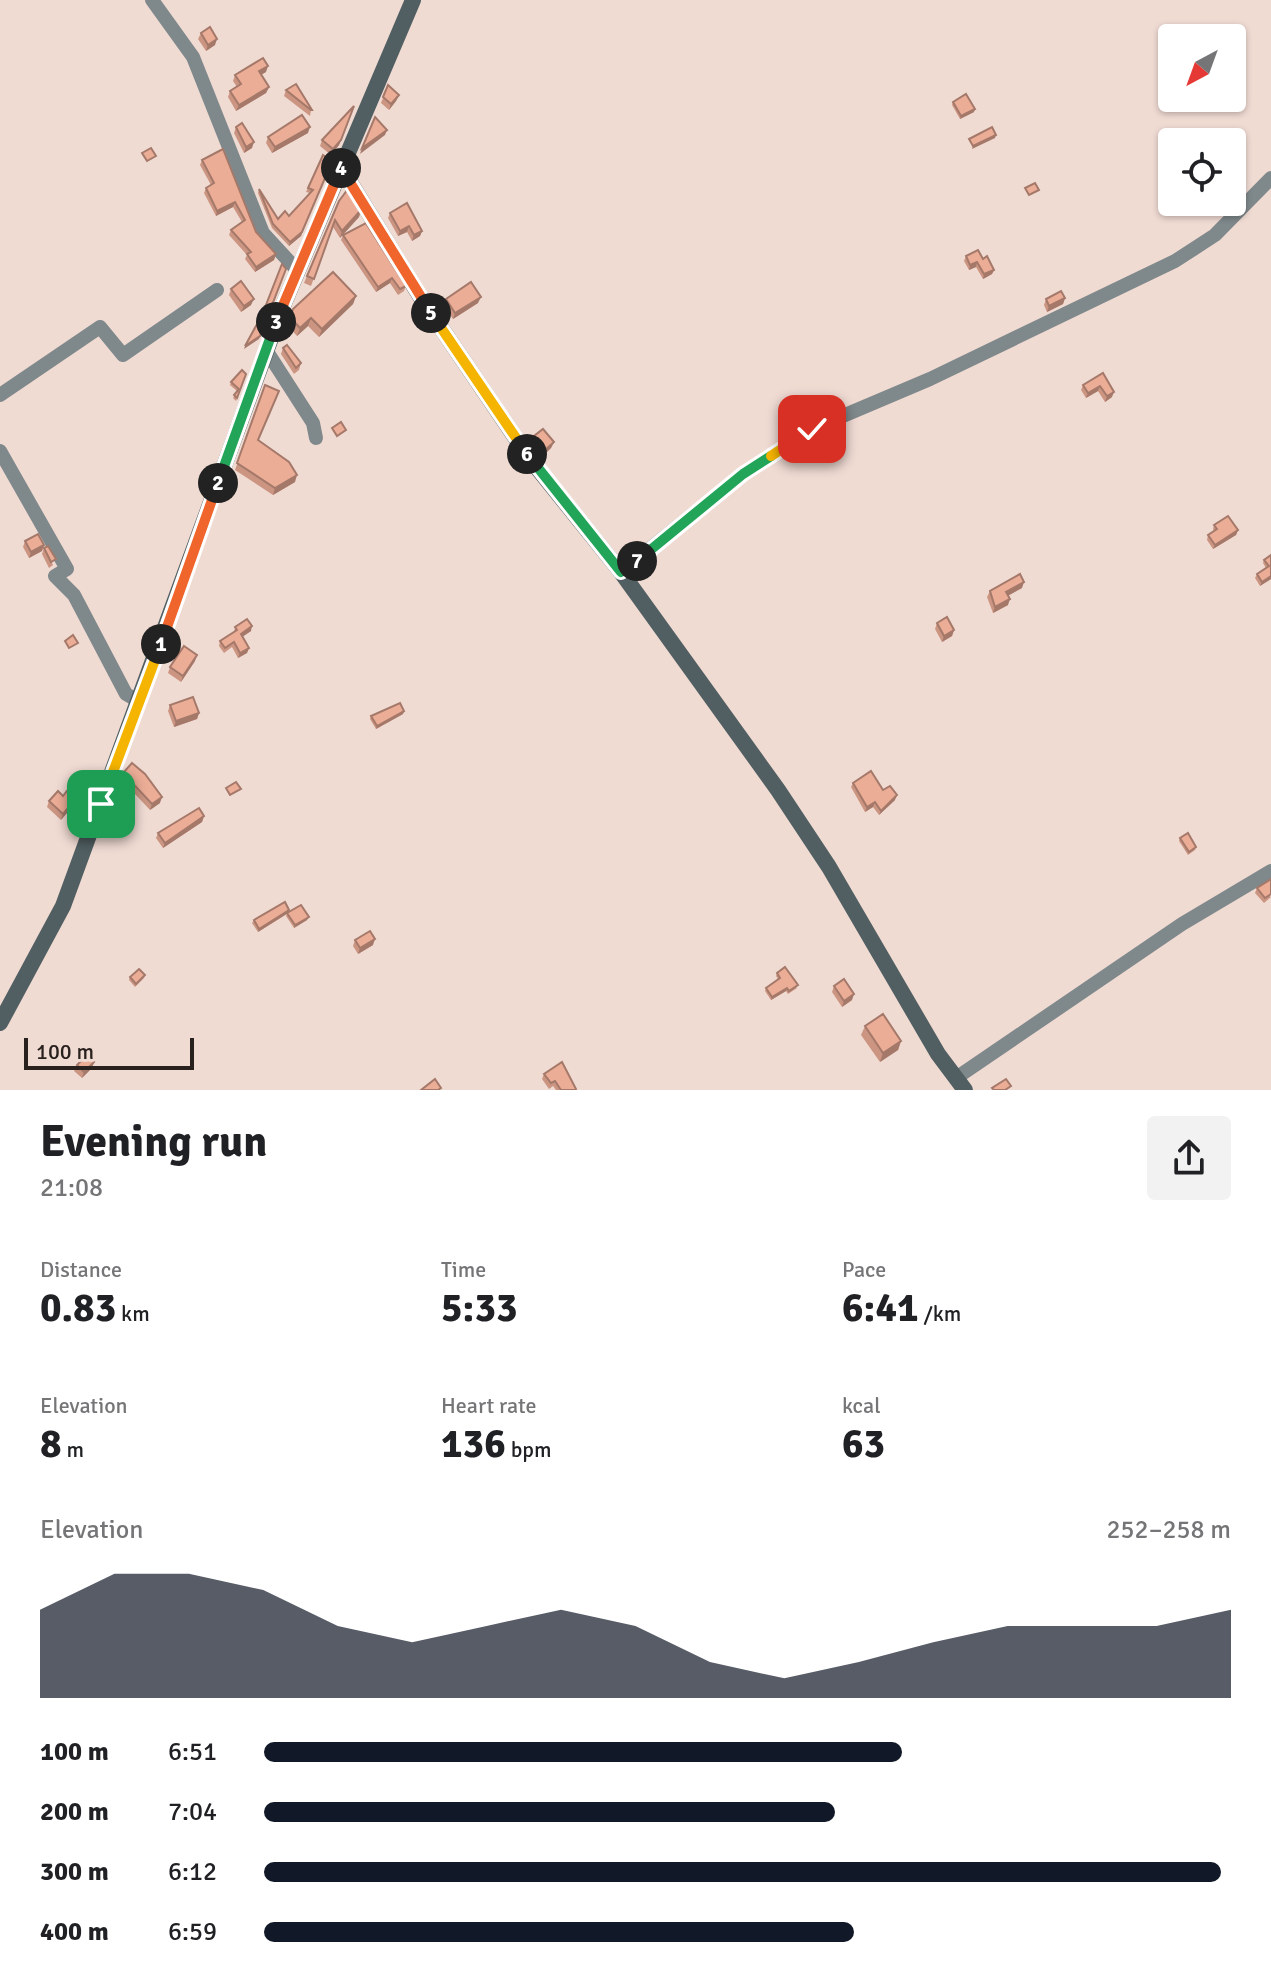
<!DOCTYPE html>
<meta charset="utf-8">
<style>
body{margin:0;font-family:Signika,sans-serif;background:#f2f2f2;color:#202124;height:100vh;display:flex;flex-direction:column;font-size:30px;white-space:nowrap}
*{box-sizing:border-box;margin:0}
p{font-size:26px;color:#757577}
.icon{flex:none;width:44px;height:44px;fill:none;stroke:currentColor;stroke-width:2;stroke-linecap:round;stroke-linejoin:round}
.map{position:relative;height:1090px;overflow:hidden}
.drawer{display:flex;flex-direction:column;background:#fff;flex:1}
.drawer>*{flex:none}
.needle{width:52px;rotate:221deg}
.buttons{position:absolute;left:1158px;top:24px;display:grid;gap:16px}
.buttons a{display:grid;place-items:center;width:88px;height:88px;border-radius:8px;background:#fff;box-shadow:0 2px 6px #0004;font-size:40px}
.scale{position:absolute;left:24px;bottom:20px;width:170px;box-sizing:border-box;padding-left:8px;border:4px solid #29211e;border-top:0;font-size:22px;line-height:28px;white-space:nowrap;color:#29211e;-webkit-text-stroke:6px #f0dbd3;paint-order:stroke}
.pin{position:absolute;display:grid;place-items:center;width:68px;height:68px;color:#fff;margin:-34px;border-radius:16px;box-shadow:0 4px 12px #0006}
.km{position:absolute;width:40px;height:40px;margin:-20px;border-radius:50%;background:#222;color:#fff;font-size:22px;line-height:40px;text-align:center}
.round{display:grid;place-items:center;flex:none;width:84px;height:84px;border-radius:8px;background:#f2f2f2}
.head{display:flex;align-items:center;justify-content:space-between;height:136px;padding:0 40px}
h1{font-size:44px;font-weight:800;line-height:60px}
.metrics{display:grid;grid-template-columns:repeat(3,1fr);gap:12px;height:136px;padding:8px 40px}
.metrics div{display:grid;align-content:center}
.metrics b{font-size:40px;font-weight:800}
.metrics small{font-size:22px;font-weight:400}
.metrics p{font-size:22px}
.chart{height:224px;padding:16px 40px}
.chart p{display:flex;justify-content:space-between}
.chart svg{width:100%;height:144px;margin-top:8px;fill:#111827;opacity:.7}
ul{padding:0 40px;list-style:none;font-size:26px}
li{display:grid;grid-template-columns:128px 96px 1fr;align-items:center;height:60px}
li i{height:20px;border-radius:10px;background:#111827}
.map>svg:first-child{display:block}
.lines{fill:none;stroke-linecap:round;stroke-linejoin:round}
.street{stroke:#7f888b;stroke-width:14}
.secondary{stroke:#515f62;stroke-width:16}
.wall{fill:#cb9582}
.shaded-wall{fill:#a5796a}
.building{fill:#ecad97;stroke:#a5796a;stroke-width:2}
.split-1-casing{stroke:#fff;stroke-width:16}
.split-2-casing{stroke:#fff;stroke-width:16}
.split-3-casing{stroke:#fff;stroke-width:16}
.split-4-casing{stroke:#fff;stroke-width:16}
.split-5-casing{stroke:#fff;stroke-width:16}
.split-6-casing{stroke:#fff;stroke-width:16}
.split-7-casing{stroke:#fff;stroke-width:16}
.split-8-casing{stroke:#fff;stroke-width:16}
.split-9-casing{stroke:#fff;stroke-width:16}
.split-1{stroke:#f5b400;stroke-width:10}
.split-2{stroke:#f0652b;stroke-width:10}
.split-3{stroke:#22a559;stroke-width:10}
.split-4{stroke:#f0652b;stroke-width:10}
.split-5{stroke:#f0652b;stroke-width:10}
.split-6{stroke:#f5b400;stroke-width:10}
.split-7{stroke:#22a559;stroke-width:10}
.split-8{stroke:#22a559;stroke-width:10}
.split-9{stroke:#f5b400;stroke-width:10}
</style>
<div class="map">
<svg width="1271" height="1090" viewBox="0 0 1271 1090">
<rect width="100%" height="100%" fill="#f0dbd3"/>
<g class="lines">
<g class="street">
<path d="M152,0L193,57L263,233L297,270"/>
<path d="M266,350L313,423L316,438"/>
<path d="M0,395L100,327L123,355L217,290"/>
<path d="M0,451L67,569L55,576L74,595L126,694L140,702"/>
<path d="M621,572L743,474L812,429L930,379L1175,261L1215,235L1271,178"/>
<path d="M956,1078L1182,924L1271,871"/>
</g>
<g class="secondary">
<path d="M340,166L425,304L530,459L621,572L778,790L829,867L938,1054L965,1090"/>
<path d="M0,1023L63,906L282,308L413,0"/>
</g>
</g>
<g class="wall">
<path d="M201,33L215,45L206,51L198,39Z"/>
<path d="M266,72L261,75L269,87L266,93L236,111L228,97L230,91L237,87L233,81L235,75Z"/>
<path d="M388,85L399,95L396,101L389,110L381,103Z"/>
<path d="M286,90L311,110L310,116L284,96Z"/>
<path d="M953,102L974,112L960,119L952,105Z"/>
<path d="M354,106L339,145L331,155L320,146L322,140Z"/>
<path d="M236,127L252,148L244,153L234,133Z"/>
<path d="M308,133L272,153L266,143L268,137Z"/>
<path d="M223,149L256,232L276,254L274,260L255,272L245,259L247,255L229,235L231,230L242,222L233,207L216,216L204,193L206,188L211,185L200,165L202,160Z"/>
<path d="M323,155L301,236L289,246L272,228L258,193L259,189L278,219L289,216L310,193L306,192Z"/>
<path d="M339,201L361,210L359,217L340,238L333,227L311,286L304,283Z"/>
<path d="M390,213L422,231L420,236L412,241L407,232L398,236L388,218Z"/>
<path d="M343,235L406,286L404,291L398,295L390,283L376,292L341,240Z"/>
<path d="M966,256L983,259L994,270L992,274L983,279L976,267L969,270L964,261Z"/>
<path d="M231,289L251,305L241,312L229,295Z"/>
<path d="M356,296L353,304L319,337L308,326L297,336L287,325L293,309Z"/>
<path d="M1065,298L1063,304L1047,312L1044,305L1046,299Z"/>
<path d="M446,299L478,303L453,319L443,305Z"/>
<path d="M283,348L301,363L299,370L294,374L281,354Z"/>
<path d="M1103,373L1112,397L1105,402L1098,391L1086,398L1081,390L1083,385Z"/>
<path d="M246,374L236,401L233,398L237,391L230,385L231,382Z"/>
<path d="M265,385L258,440L295,482L273,495L235,470Z"/>
<path d="M534,436L554,442L551,448L543,456L532,442Z"/>
<path d="M1214,525L1238,530L1236,535L1213,549L1207,540L1208,535L1214,531L1213,529Z"/>
<path d="M25,541L44,545L42,551L29,558L23,547Z"/>
<path d="M44,548L53,565L49,568L42,554Z"/>
<path d="M1271,555V579L1260,586L1255,578L1257,574L1266,568L1263,563L1264,560Z"/>
<path d="M1022,588L1008,595V605L993,613L987,597L990,591Z"/>
<path d="M937,623L954,630L952,636L942,642L935,629Z"/>
<path d="M235,627L251,631L242,637L249,648L247,653L238,658L232,647L224,653L219,646L220,641L234,632Z"/>
<path d="M195,661L181,682L168,673L170,667Z"/>
<path d="M170,705L199,713L197,719L174,727L168,711Z"/>
<path d="M404,711L403,714L376,729L370,719L371,716Z"/>
<path d="M123,773L160,803L150,810L121,779Z"/>
<path d="M853,783L883,790L895,800L879,815L873,807L865,812L851,787Z"/>
<path d="M79,795L77,801L61,820L47,807L49,801Z"/>
<path d="M204,816L202,822L163,848L156,838L158,833Z"/>
<path d="M1180,838L1196,847L1195,850L1188,855L1179,841Z"/>
<path d="M1257,888L1271,897L1264,903L1255,893Z"/>
<path d="M289,910V912L307,920L294,928L286,916L287,914L258,932L252,923L254,920Z"/>
<path d="M355,940L373,945L358,954L353,946Z"/>
<path d="M777,973L797,988L788,994L786,991L771,1000L765,991L766,988L778,979L776,976Z"/>
<path d="M145,975L144,978L135,987L129,980L130,977Z"/>
<path d="M834,986L852,1000L842,1007L832,992Z"/>
<path d="M865,1026L901,1041L898,1050L880,1062L861,1035Z"/>
<path d="M94,1062L92,1068L82,1078L74,1071L77,1065Z"/>
<path d="M544,1074L575,1090H556L553,1086L549,1089L542,1079Z"/>
</g>
<g class="shaded-wall">
<path d="M217,39L215,45L206,51L208,45Z"/>
<path d="M268,66L266,72L257,77L259,71Z"/>
<path d="M269,87L266,93L236,111L239,105Z"/>
<path d="M399,95L396,101L389,110L391,104Z"/>
<path d="M975,109L974,112L960,119L961,116Z"/>
<path d="M310,127L308,133L272,153L275,147Z"/>
<path d="M387,130L385,135L360,154L362,148Z"/>
<path d="M996,135L995,138L972,149L973,146Z"/>
<path d="M341,140L339,145L331,155L333,149Z"/>
<path d="M254,142L252,148L244,153L246,147Z"/>
<path d="M331,164L301,236L289,246L290,242Z"/>
<path d="M235,202L233,207L216,216L217,211Z"/>
<path d="M361,210L359,217L340,238L342,231Z"/>
<path d="M409,226L407,232L398,236L400,231Z"/>
<path d="M422,231L420,236L412,241L414,235Z"/>
<path d="M276,254L274,260L255,272L256,267Z"/>
<path d="M977,262L976,267L969,270L970,265Z"/>
<path d="M994,270L992,274L983,279L984,274Z"/>
<path d="M285,272L259,339L244,349L245,346Z"/>
<path d="M392,278L390,283L376,292L378,287Z"/>
<path d="M356,296L353,304L319,337L322,329Z"/>
<path d="M481,297L478,303L453,319L455,313Z"/>
<path d="M1065,298L1063,304L1047,312L1049,306Z"/>
<path d="M254,299L251,305L241,312L244,306Z"/>
<path d="M311,318L308,326L297,336L300,328Z"/>
<path d="M1100,386L1098,391L1086,398L1088,393Z"/>
<path d="M1114,392L1112,397L1105,402L1107,396Z"/>
<path d="M554,442L551,448L543,456L545,450Z"/>
<path d="M297,475L295,482L273,495L275,488Z"/>
<path d="M1238,530L1236,535L1213,549L1215,545Z"/>
<path d="M44,545L42,551L29,558L31,552Z"/>
<path d="M1271,576V579L1260,586L1262,582Z"/>
<path d="M1024,582L1022,588L1004,598L1006,592Z"/>
<path d="M1010,599L1008,605L993,613L995,607Z"/>
<path d="M252,626L251,631L239,639L241,634Z"/>
<path d="M954,630L952,636L942,642L944,636Z"/>
<path d="M249,648L247,653L238,658L240,653Z"/>
<path d="M197,655L195,661L181,682L183,676Z"/>
<path d="M404,711L403,714L376,729L377,726Z"/>
<path d="M199,713L197,719L174,727L176,721Z"/>
<path d="M79,795L77,801L61,820L63,814Z"/>
<path d="M897,795L895,800L879,815L881,811Z"/>
<path d="M162,797L160,803L150,810L152,804Z"/>
<path d="M875,802L873,807L865,812L867,807Z"/>
<path d="M204,816L202,822L163,848L165,843Z"/>
<path d="M289,910L288,913L258,932L259,929Z"/>
<path d="M309,917L307,920L294,928L295,925Z"/>
<path d="M375,939L373,945L358,954L360,948Z"/>
<path d="M787,988L786,991L771,1000L772,997Z"/>
<path d="M854,994L852,1000L842,1007L844,1001Z"/>
<path d="M901,1041L898,1050L880,1062L883,1053Z"/>
<path d="M94,1062L92,1068L82,1078L84,1072Z"/>
</g>
<g class="building">
<path d="M210,27L217,39L208,45L201,33Z"/>
<path d="M263,58L268,66L259,71L269,87L239,105L230,91L241,84L235,75Z"/>
<path d="M296,84L312,110H311L286,90Z"/>
<path d="M388,85L399,95L391,104L383,97Z"/>
<path d="M966,94L975,109L961,116L953,102Z"/>
<path d="M354,106L341,140L333,149L322,140Z"/>
<path d="M302,115L310,127L275,147L268,137Z"/>
<path d="M375,117L387,130L362,148Z"/>
<path d="M242,123L254,142L246,147L236,127Z"/>
<path d="M992,127L996,135L973,146L969,139Z"/>
<path d="M151,148L156,156L147,161L142,153Z"/>
<path d="M223,149L256,232L276,254L256,267L247,254L251,252L231,230L245,220L235,202L217,211L206,188L214,183L202,160Z"/>
<path d="M323,155L331,160V164L302,232L290,242L273,224L259,189L278,219L285,211L289,216L313,190L308,188Z"/>
<path d="M1035,183L1039,190L1029,195L1025,188Z"/>
<path d="M348,189L361,210L342,231L335,220L314,279L307,276L339,201Z"/>
<path d="M407,203L422,231L414,235L409,226L400,231L390,213Z"/>
<path d="M366,223L406,286L400,289L392,278L378,287L343,235Z"/>
<path d="M978,250L983,259L987,256L994,270L984,274L977,262L970,265L966,256Z"/>
<path d="M282,264L286,269L260,336L245,346L262,315Z"/>
<path d="M333,272L356,296L322,329L311,318L300,328L290,317L293,309Z"/>
<path d="M241,281L254,299L244,306L231,289Z"/>
<path d="M471,282L481,297L455,313L446,299Z"/>
<path d="M1061,291L1065,298L1049,306L1046,299Z"/>
<path d="M287,345L301,363L296,368L283,348Z"/>
<path d="M242,370L246,374L237,398L234,395L239,389L231,382Z"/>
<path d="M1103,373L1114,392L1107,396L1100,386L1088,393L1083,385Z"/>
<path d="M265,385L279,391L258,440L289,462L297,475L275,488L237,463Z"/>
<path d="M341,422L346,430L337,436L332,428Z"/>
<path d="M543,429L554,442L545,450L534,436Z"/>
<path d="M1228,516L1238,530L1215,545L1208,535L1217,529L1214,525Z"/>
<path d="M38,534L44,545L31,552L25,541Z"/>
<path d="M48,546L56,559L51,562L44,548Z"/>
<path d="M1271,555V576L1262,582L1257,574L1269,566L1264,560Z"/>
<path d="M1020,574L1024,582L1006,592L1010,599L995,607L990,591Z"/>
<path d="M947,617L954,630L944,636L937,623Z"/>
<path d="M247,619L252,626L241,634L249,648L240,653L234,642L225,648L220,641L237,630L235,627Z"/>
<path d="M73,635L78,643L69,648L65,641Z"/>
<path d="M184,646L197,655L183,676L170,667Z"/>
<path d="M193,697L199,713L176,721L170,705Z"/>
<path d="M400,703L404,711L377,726L371,716Z"/>
<path d="M132,763L145,774L162,797L152,804L123,773Z"/>
<path d="M871,771L883,790L890,786L897,795L881,811L875,802L867,807L853,783Z"/>
<path d="M236,782L241,789L230,795L226,788Z"/>
<path d="M70,787L79,795L63,814L49,801L58,791L63,796Z"/>
<path d="M199,808L204,816L165,843L158,833Z"/>
<path d="M1188,833L1196,847L1189,852L1180,838Z"/>
<path d="M1271,879V894L1265,898L1257,888Z"/>
<path d="M285,902L289,910L259,929L254,920Z"/>
<path d="M301,905L309,917L295,925L287,913Z"/>
<path d="M370,931L375,939L360,948L355,940Z"/>
<path d="M785,967L798,985L789,991L787,988L772,997L766,988L780,978L777,973Z"/>
<path d="M139,969L145,975L136,984L130,977Z"/>
<path d="M844,979L854,994L844,1001L834,986Z"/>
<path d="M883,1014L901,1041L883,1053L865,1026Z"/>
<path d="M87,1055L94,1062L84,1072L77,1065Z"/>
<path d="M562,1062L576,1089L575,1090H561L555,1081L551,1083L544,1074Z"/>
<path d="M435,1079L441,1088L438,1090H421Z"/>
<path d="M1006,1079L1011,1086L1005,1090H994L992,1088Z"/>
</g>
<g class="lines">
<defs>
<path id="split-1" d="M101,804L161,644"/>
<path id="split-2" d="M161,644L218,483"/>
<path id="split-3" d="M218,483L276,322"/>
<path id="split-4" d="M276,322L341,168"/>
<path id="split-5" d="M341,168L431,313"/>
<path id="split-6" d="M431,313L527,454"/>
<path id="split-7" d="M527,454L621,572L637,561"/>
<path id="split-8" d="M637,561L743,474L771,456"/>
<path id="split-9" d="M771,456L812,429"/>
</defs>
<use href="#split-1" class="split-1-casing"/>
<use href="#split-2" class="split-2-casing"/>
<use href="#split-3" class="split-3-casing"/>
<use href="#split-4" class="split-4-casing"/>
<use href="#split-5" class="split-5-casing"/>
<use href="#split-6" class="split-6-casing"/>
<use href="#split-7" class="split-7-casing"/>
<use href="#split-8" class="split-8-casing"/>
<use href="#split-9" class="split-9-casing"/>
<use href="#split-1" class="split-1"/>
<use href="#split-2" class="split-2"/>
<use href="#split-3" class="split-3"/>
<use href="#split-4" class="split-4"/>
<use href="#split-5" class="split-5"/>
<use href="#split-6" class="split-6"/>
<use href="#split-7" class="split-7"/>
<use href="#split-8" class="split-8"/>
<use href="#split-9" class="split-9"/>
</g>
</svg>
<div class="buttons">
<a><svg class="needle" viewBox="-14 -14 28 28"><path d="M0-13l5 13h-10z" fill="#e53935"/><path d="M0 13l5-13h-10z" fill="#757577"/></svg></a>
<a><svg class="icon" aria-label="locate" viewBox="0 0 24 24"><circle cx="12" cy="12" r="6"/><path d="M12 2v4M12 18v4M2 12h4M18 12h4"/></svg></a>
</div>
<div class="scale">100 m</div>
<div class="pin" style="left:101px;top:804px;background:#1e9e55"><svg class="icon" aria-label="arrive" viewBox="0 0 24 24"><path d="M6 21V4h12l-3 4 3 4H6"/></svg></div>
<div class="pin" style="left:812px;top:429px;background:#d93025"><svg class="icon" aria-label="check" viewBox="0 0 24 24"><path d="M5 12l5 5 9-10"/></svg></div>
<b class="km" style="left:161px;top:644px">1</b>
<b class="km" style="left:218px;top:483px">2</b>
<b class="km" style="left:276px;top:322px">3</b>
<b class="km" style="left:341px;top:168px">4</b>
<b class="km" style="left:431px;top:313px">5</b>
<b class="km" style="left:527px;top:454px">6</b>
<b class="km" style="left:637px;top:561px">7</b>
</div>
<section class="drawer">
<div class="head"><div><h1>Evening run</h1><p>21:08</p></div><a class="round"><svg class="icon" aria-label="share" viewBox="0 0 24 24"><path d="M12 15V3M7 8l5-5 5 5M5 13v7h14v-7"/></svg></a></div>
<div class="metrics">
<div><p>Distance</p><b>0.83<small> km</small></b></div>
<div><p>Time</p><b>5:33</b></div>
<div><p>Pace</p><b>6:41<small> /km</small></b></div>
</div>
<div class="metrics">
<div><p>Elevation</p><b>8<small> m</small></b></div>
<div><p>Heart rate</p><b>136<small> bpm</small></b></div>
<div><p>kcal</p><b>63</b></div>
</div>
<div class="chart"><p><span>Elevation</span>252–258 m</p>
<svg viewBox="0 0 160 44" preserveAspectRatio="none"><path d="M0 44V17L10 6L20 6L30 11L40 22L50 27L60 22L70 17L80 22L90 33L100 38L110 33L120 27L130 22L140 22L150 22L160 17V44z"/></svg>
</div>
<ul>
<li><b>100 m</b>6:51<i style="width:66%"></i></li>
<li><b>200 m</b>7:04<i style="width:59%"></i></li>
<li><b>300 m</b>6:12<i style="width:99%"></i></li>
<li><b>400 m</b>6:59<i style="width:61%"></i></li>
</ul>
</section>
